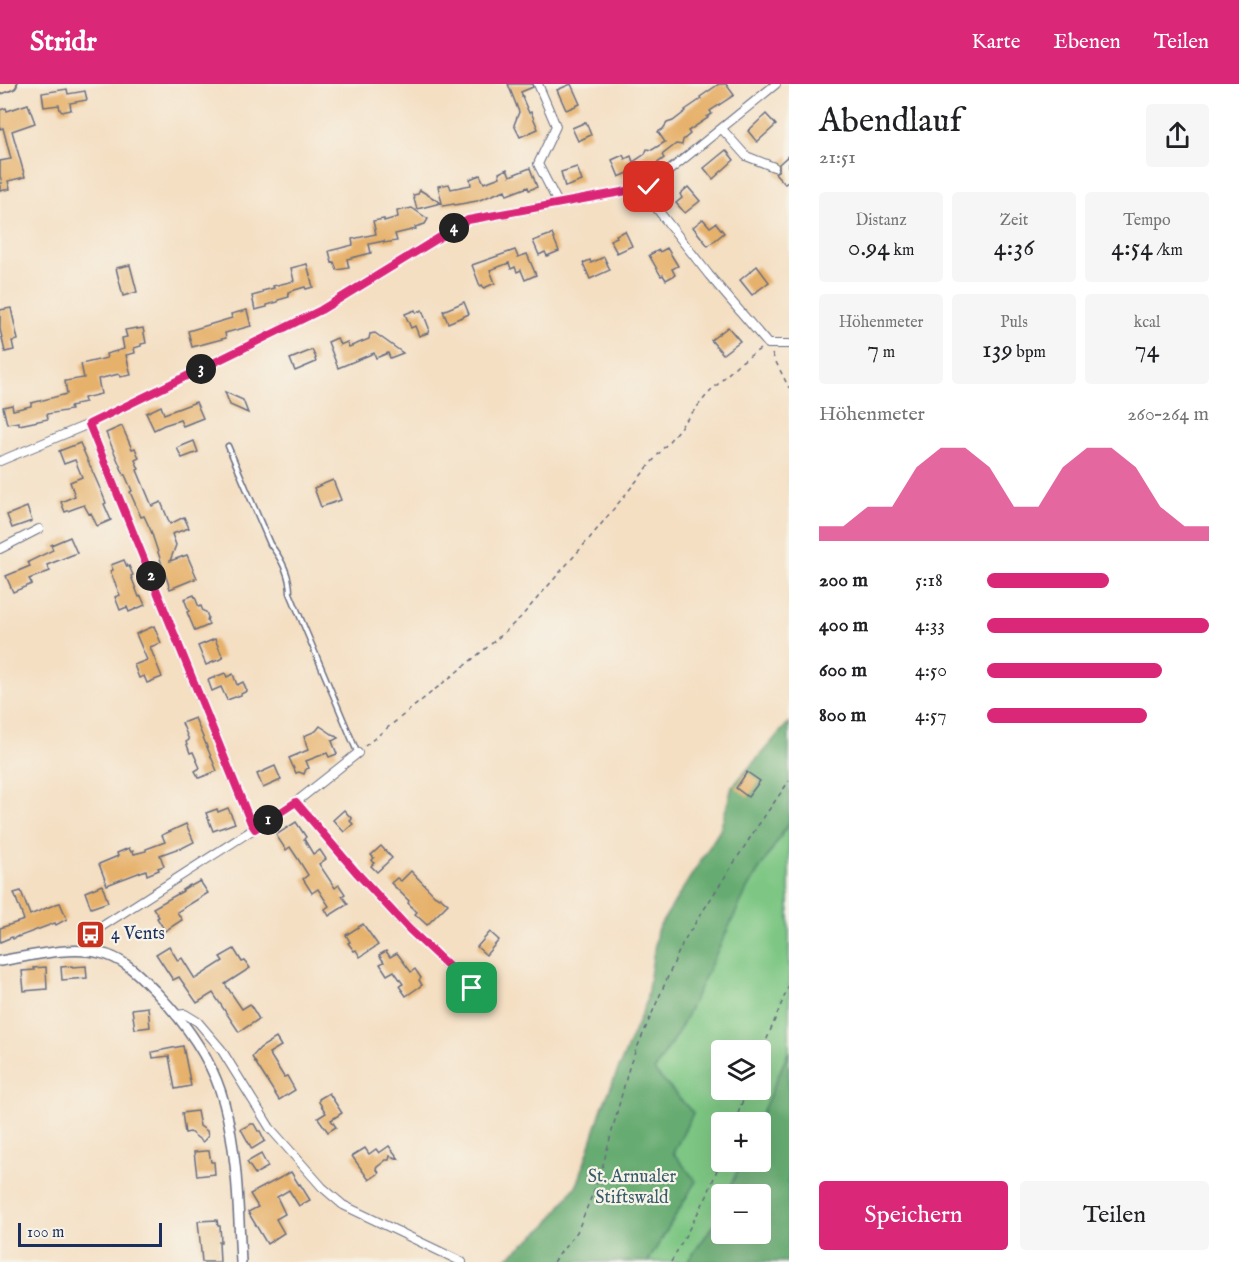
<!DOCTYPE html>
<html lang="de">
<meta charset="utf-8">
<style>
body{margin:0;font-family:"IM FELL English",serif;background:#f6f6f6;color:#202124;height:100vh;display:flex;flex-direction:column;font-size:22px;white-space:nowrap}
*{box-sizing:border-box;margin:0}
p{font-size:20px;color:#757577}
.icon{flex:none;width:33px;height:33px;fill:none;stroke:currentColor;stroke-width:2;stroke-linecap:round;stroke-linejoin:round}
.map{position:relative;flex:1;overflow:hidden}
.side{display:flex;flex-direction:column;background:#fff;width:450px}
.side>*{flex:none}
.tools{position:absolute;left:711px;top:956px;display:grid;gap:12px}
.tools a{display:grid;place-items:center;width:60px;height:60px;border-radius:6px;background:#fff;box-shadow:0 6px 24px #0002;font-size:30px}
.scale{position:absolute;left:18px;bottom:15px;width:144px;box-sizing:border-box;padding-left:6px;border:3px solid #1b2f5e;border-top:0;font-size:16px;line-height:21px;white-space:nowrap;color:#1b2f5e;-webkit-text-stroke:4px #f7f3e8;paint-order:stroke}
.pin{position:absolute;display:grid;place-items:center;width:51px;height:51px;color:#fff;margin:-26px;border-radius:12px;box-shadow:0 3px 9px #0006}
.km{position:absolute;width:30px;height:30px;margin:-15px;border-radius:50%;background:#222;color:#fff;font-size:16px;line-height:30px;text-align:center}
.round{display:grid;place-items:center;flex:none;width:63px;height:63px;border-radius:6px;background:#f6f6f6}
.head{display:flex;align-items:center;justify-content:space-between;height:102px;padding:0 30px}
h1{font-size:33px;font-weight:600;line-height:45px}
.metrics{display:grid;grid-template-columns:repeat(3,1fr);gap:9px;height:102px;padding:6px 30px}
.metrics div{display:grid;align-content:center;border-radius:6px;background:#f6f6f6;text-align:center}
.metrics b{font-size:26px;font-weight:600}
.metrics small{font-size:16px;font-weight:400}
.metrics p{font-size:16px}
.chart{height:168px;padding:12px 30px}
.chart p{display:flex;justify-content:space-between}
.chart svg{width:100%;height:108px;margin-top:6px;fill:#db2777;opacity:.7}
.button{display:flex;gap:12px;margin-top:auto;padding:12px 30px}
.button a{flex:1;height:69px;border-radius:6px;background:#db2777;color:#fff;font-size:24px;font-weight:600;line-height:69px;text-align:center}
.button a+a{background:#f6f6f6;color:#202124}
ul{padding:0 30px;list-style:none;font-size:20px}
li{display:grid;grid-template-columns:96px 72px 1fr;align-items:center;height:45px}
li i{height:15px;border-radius:8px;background:#db2777}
header{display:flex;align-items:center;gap:36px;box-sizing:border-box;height:84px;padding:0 30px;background:#db2777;color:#fff}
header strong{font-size:28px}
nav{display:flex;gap:33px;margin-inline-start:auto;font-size:21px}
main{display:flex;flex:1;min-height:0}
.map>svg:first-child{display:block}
.green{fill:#7dc683;stroke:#4c7a70;stroke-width:1.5;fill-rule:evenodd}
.forest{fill:#66ab71;stroke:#406d68;stroke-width:1.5}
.building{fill:#e6b16b}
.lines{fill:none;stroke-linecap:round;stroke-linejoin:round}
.service-casing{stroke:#676d81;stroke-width:7}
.minor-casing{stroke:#676d81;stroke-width:10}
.tertiary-casing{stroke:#676d81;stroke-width:12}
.secondary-casing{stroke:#676d81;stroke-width:14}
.path{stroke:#676d81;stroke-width:1.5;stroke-dasharray:4.5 4.5;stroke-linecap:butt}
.service{stroke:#fff;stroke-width:4}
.minor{stroke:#fff;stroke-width:8}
.tertiary{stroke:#fff;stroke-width:9}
.secondary{stroke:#fee5c5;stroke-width:10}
.route-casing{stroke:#fff;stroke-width:12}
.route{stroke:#db2777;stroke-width:8}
.labels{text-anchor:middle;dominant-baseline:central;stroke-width:4.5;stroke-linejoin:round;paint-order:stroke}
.poi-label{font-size:18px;fill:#1b2f5e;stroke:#f7f3e8;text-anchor:start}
.park-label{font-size:18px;fill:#385c69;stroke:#f7f3e8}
</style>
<header>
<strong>Stridr</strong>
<nav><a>Karte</a><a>Ebenen</a><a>Teilen</a></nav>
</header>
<main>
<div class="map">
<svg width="789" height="1178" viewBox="0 0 789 1178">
<rect width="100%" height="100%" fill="#f7f3e8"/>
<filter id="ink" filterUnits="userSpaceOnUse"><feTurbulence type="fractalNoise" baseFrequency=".0167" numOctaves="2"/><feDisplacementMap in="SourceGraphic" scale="12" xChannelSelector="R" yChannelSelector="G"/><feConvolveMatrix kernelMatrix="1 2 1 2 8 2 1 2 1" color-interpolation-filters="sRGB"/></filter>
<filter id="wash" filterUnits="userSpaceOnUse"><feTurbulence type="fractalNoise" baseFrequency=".008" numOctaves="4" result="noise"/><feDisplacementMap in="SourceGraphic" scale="24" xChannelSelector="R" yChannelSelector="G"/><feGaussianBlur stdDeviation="1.35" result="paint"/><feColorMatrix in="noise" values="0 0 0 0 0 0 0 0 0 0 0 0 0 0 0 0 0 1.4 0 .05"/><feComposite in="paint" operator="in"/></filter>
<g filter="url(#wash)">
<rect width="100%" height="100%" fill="#f4dfc3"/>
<path class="green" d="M789,739V967L758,1038H722V1077H742L727,1110H722L721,1124L714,1141L687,1178H648L695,1097L673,1069L693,1029L654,987L681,943L748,803ZM722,966H760V1005H722Z"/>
<g class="forest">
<path d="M789,638V739L748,803L681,943L654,987L693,1029L673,1069L696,1097L648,1178H502L546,1142L578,1099L602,1024L646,919L657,846L720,746L732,703Z"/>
<path d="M789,967V1178H687L714,1141L721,1124L722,1149H760V1110H727L742,1077H760V1038H758Z"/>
</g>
<g id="blocks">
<g class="building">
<path d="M508,0H532L533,3L521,8L523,13H522L529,29L531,28L538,45L520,53L514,41L519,28Z"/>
<path d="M571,0L580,20L566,26L557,6Z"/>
<path d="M719,0H726L734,11L710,27L712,30L707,33L708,34L688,47L690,50L683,56L682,61L676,60L662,71L664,74L648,86L647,84L629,92L628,89L619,93L612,76L623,71L625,75L631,72L633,78L645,70L647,65L652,66L665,58L658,48L663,45L667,39L673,37L686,27L685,26L701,15L700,13Z"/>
<path d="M67,5L68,10L85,7L87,16L70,19L71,26L62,28L60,26L59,21L44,23L42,9Z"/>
<path d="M28,20L35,39L12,47L25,93L8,97L10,105L0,107V99H2L0,92V77L11,75L3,44L0,45V26L6,24L7,27Z"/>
<path d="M766,30L776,41L757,58L748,47Z"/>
<path d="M586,38L591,51L578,57L572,44Z"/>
<path d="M726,66L734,76L713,95L704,84Z"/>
<path d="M789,71V97L785,100L775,89L779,86V80Z"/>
<path d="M577,83L582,97L565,103L561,88Z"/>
<path d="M530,84L537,103L529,106L528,103L507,111L505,106L477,117L455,121L454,120L443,122L442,119L438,102L449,100L451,105L471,101L470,95L480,91L484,99L500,93L499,89L507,85L510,92Z"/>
<path d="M688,103L700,117L685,129L676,119L682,114L680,110Z"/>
<path d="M420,106L441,119L417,125L413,111L418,110Z"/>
<path d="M412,124L428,135L425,140L415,143L416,145L395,150L397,157L384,159V157L369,160L371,169L347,175L349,184L337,186L334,178L332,179L329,167L353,161L352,155L376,150L373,137L384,135V137L398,133L397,127Z"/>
<path d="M703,135L710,143L716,139L724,149L708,162L693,143Z"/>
<path d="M625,147L632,162L617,169L610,156L617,153L616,151Z"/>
<path d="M552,150L559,167L547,172L545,168L539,171L533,157Z"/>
<path d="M667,164L678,182L672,185L675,191L666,196L663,191L661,192L649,171L659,166L660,168Z"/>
<path d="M515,166L518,173L527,170L536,191L525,196L521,186L517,188L515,183L511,185L509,179L490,186L495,199L484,204L482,201L480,202L472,181Z"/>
<path d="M604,173L610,186L590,195L583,179L590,176L591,179Z"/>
<path d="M307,180L313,203L306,205L305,203L288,208L289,213L278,216V218L267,221V223L255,226L252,212L263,209L262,207L274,204L273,202L294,197L291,184Z"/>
<path d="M130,181L137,208L123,212L116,184Z"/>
<path d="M757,182L769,198L752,211L740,196Z"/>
<path d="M464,218L469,230L448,239L443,227Z"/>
<path d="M11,224L18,256L12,257L14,266L5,268L0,245V226Z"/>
<path d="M247,226L251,242L225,249L226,254L192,263L188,247L232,234L231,230Z"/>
<path d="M415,226L416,229L422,226L429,244L428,249L419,252L415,242L411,244L405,230Z"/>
<path d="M728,243L740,257L723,270L711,256Z"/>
<path d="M137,244V245L143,244L146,259L141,260V262L134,264L135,269L126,271L131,291L120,293L119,290L98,295L101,310L84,314L85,318L75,320V322L70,323L71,326L47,330L48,335L19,341V338L7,340L3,323L12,321L13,326L31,322V319L67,310L65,297L84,294L81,280L107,274L106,270L124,265L122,254L127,253L125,246Z"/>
<path d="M375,249L403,269L390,274L388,269L376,274L374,269L338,284L328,258L337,254L340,261L347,258L349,263L369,255L370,250Z"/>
<path d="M312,266L316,274L315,275L316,278L295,287L290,275Z"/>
<path d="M225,308L243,316L248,329L230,321Z"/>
<path d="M196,318L203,334L183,342L180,336L164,341L154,346L146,329L161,322L164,330Z"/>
<path d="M122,342L132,365L135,364L139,374L135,376L139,385L137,386L152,422L161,418L170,440L184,433L189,444L172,450L176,461L170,477L187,471L197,494L170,505L151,447L144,432L141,433L130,408L132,407L125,391H124L106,349Z"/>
<path d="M194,357L198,368L182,374L177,364Z"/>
<path d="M80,359L102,409L106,419L104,420L111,436L97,442L91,429L89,430L84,421L65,428L61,418L75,412L70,398L82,393L75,376L64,380L59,367Z"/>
<path d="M333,396L341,416L321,423L314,404Z"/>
<path d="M27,423L32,437L12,444L7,431Z"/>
<path d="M70,453L77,469L47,481L50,487L29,495L32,500L13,508L6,492L30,482L28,478L53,466L51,461Z"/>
<path d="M124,476L127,483L129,482L133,491L131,492L139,513L141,512L145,521L129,528L127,523L120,526L115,513L120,511L110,487L113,486L111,481Z"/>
<path d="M194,511L199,523L201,522L203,527L206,528L208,533L207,537L209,541L195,547L187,528L189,527L184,515Z"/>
<path d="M154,542L161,559L150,563L162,593L147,599L144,592L139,594L134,581L147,576L136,550Z"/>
<path d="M215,555L223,574L206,581L198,562Z"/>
<path d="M225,589L227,593L233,590L237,601L243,598L247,607L241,610V611L227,616L221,603L212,607L208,596Z"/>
<path d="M195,634L217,687L199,694L195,687L200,684L193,668L190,669L186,658L189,656L182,639Z"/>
<path d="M320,642L338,654L332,657L337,670L329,673L327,669L306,677L309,684L306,685L304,690L299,688L296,689L289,674L308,666L304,652L316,647Z"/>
<path d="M275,682L281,696L263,704L257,690Z"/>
<path d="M747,688L760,697L748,713L736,704Z"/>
<path d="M228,724L235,739L213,747L206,729L217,725L218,728Z"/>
<path d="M344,726L352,735L350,737L353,740L344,748L333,736Z"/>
<path d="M296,738L306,753L304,755L313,770L320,766L326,775L319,780L335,804L339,801L345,810L342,812L348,820L329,832L325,825L329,822L318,805L312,809L303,795L308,791L298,775L290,763L286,766L276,751Z"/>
<path d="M186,740L194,758L180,765L179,764L160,771L164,782L158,784L159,786L147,791L146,786L107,801L99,780L118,772L117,769L129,764L131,768L133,767L134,770L146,767V765L165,758L162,751Z"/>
<path d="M381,762L392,774L377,788L371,782L374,779L372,776L374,774L371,771Z"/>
<path d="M411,787L434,811L439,814L440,813L448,820L427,841L415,830L417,828L408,819L409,817L391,799L397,794L401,797Z"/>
<path d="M200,797L208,809L177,828L182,836L165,847L157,834L159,833L153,824L183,807L182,806L190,801L191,802Z"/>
<path d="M102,801L108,818L91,824L85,808Z"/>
<path d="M21,807L30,831L56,820L60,819L67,835L56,841L55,839L18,853V852L13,855L12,853L0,858V844L24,836L14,809Z"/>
<path d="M363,840L378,861L360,873L356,866L354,867L348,859L350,858L346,851Z"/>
<path d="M490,848L499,856L486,871L477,863Z"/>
<path d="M169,862L178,877L182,874L195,895L223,877L220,873L234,865L242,878L245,877L250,884L225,900L242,925L250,920L259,935L239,948L213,909L197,919L179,893L173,896L156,870Z"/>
<path d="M386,867L390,873L397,869L411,888L415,885L421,894L419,896L422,901L406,912L399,902L403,900L394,887L387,891L380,880L384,878L379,871Z"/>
<path d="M72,882V883L86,882L87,894L62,896L61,883Z"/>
<path d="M46,883L47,905L24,907L22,887L34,886L33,884Z"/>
<path d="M148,923L150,943L135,945L132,925Z"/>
<path d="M276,954L281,962L269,969L284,993L287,992L295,1006L279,1016L252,973L260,964Z"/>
<path d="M183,962L191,1002L175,1005L169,972L153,974L152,968Z"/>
<path d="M329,1009L342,1029L331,1036L336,1043L328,1048L318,1034L326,1029L319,1018V1015Z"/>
<path d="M197,1027L200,1042L207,1047L208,1052L203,1058L190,1048L185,1049L182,1029Z"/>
<path d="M251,1040H254L258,1047H260L265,1057L252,1065L241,1045Z"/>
<path d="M389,1062L399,1075L390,1072L389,1076H386L376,1084L379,1089L369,1096L352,1072L365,1064L369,1070L376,1065L379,1069Z"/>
<path d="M205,1067H209L211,1078H214L215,1090L197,1092L194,1068Z"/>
<path d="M261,1070L268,1083L255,1090L247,1078Z"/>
<path d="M291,1088L299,1101L300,1100L310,1116L299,1122L289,1106L277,1113L285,1130L276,1135L284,1149L267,1160L248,1128L258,1123L250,1110Z"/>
<path d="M217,1136L218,1142H220L221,1158H219L220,1178H202L198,1137Z"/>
</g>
</g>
</g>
<g filter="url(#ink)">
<use href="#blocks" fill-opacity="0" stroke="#676d81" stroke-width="1.5"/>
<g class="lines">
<defs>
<path id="service" d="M228,362L270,460C281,474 290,491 290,509L357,668"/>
<g id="minor">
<path d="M538,0L556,42L538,80L558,119"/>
<path d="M722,45L746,72L774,83"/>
<path d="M649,103L650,116L709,191L768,260H789"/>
<path d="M89,340L251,739L255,745"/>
<path d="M0,377L89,340L321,226L468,136L649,103L776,0"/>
<path d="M0,465L39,445"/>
<path d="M296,718L356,788L409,845L472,904"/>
<path d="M86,868L90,850L296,718L358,669"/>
<path d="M176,931L185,930L198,938L221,965L270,1044L322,1103L343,1121L462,1178"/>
</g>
<path id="tertiary" d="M0,877C31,872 69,862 100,869C124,874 139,891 155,907C185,938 213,977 224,1019C238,1070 238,1125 241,1178"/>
<path id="secondary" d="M0,4L11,0"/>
</defs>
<use href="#service" class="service-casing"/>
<use href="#minor" class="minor-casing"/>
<use href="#tertiary" class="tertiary-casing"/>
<use href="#secondary" class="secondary-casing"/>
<g class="path">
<path d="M772,270L789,304"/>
<path d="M365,662L490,561L520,534L589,455L706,312L737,281L760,265"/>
<path d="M760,972L789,901"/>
<path d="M735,1038L747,1005"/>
<path d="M553,1178L577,1148L600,1092L630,980L683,858L757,743L789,697"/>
<path d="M671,1178L707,1112L722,1073"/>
</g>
<use href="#service" class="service"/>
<use href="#minor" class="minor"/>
<use href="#tertiary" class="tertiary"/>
<use href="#secondary" class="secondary"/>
</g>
</g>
<g class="lines" filter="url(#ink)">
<defs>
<path id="route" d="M472,904L409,845L356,788L296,718L255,745L251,739L89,340L321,226L468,136L649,103"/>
</defs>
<use href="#route" class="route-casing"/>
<use href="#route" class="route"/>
</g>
<defs>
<symbol id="bus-square" viewBox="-11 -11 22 22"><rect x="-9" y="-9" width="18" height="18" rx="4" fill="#c8321e" stroke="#f7f3e8"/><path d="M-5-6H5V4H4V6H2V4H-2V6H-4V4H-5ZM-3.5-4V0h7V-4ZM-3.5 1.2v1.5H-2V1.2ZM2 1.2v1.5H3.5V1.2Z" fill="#fff"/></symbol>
</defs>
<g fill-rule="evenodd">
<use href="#bus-square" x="74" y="834" width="33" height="33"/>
</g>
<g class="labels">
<g class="poi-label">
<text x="111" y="850">4 Vents</text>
</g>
<g class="park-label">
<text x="632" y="1093">St. Arnualer<tspan x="632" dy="21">Stiftswald</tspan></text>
</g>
</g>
</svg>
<div class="tools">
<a><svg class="icon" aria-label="layers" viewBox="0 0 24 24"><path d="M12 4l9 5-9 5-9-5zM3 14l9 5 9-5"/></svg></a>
<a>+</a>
<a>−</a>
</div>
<div class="scale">100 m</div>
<div class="pin" style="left:472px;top:904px;background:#1e9e55"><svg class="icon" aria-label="arrive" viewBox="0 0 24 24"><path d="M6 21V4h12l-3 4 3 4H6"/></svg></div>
<div class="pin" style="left:649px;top:103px;background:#d93025"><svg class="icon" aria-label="check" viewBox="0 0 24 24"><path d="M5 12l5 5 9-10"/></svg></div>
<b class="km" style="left:268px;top:736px">1</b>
<b class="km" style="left:151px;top:492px">2</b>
<b class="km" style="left:201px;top:285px">3</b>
<b class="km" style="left:454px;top:144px">4</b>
</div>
<section class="side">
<div class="head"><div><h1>Abendlauf</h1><p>21:51</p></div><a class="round"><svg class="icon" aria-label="share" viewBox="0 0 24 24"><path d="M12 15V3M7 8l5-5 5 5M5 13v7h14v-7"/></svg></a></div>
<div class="metrics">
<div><p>Distanz</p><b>0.94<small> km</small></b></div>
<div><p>Zeit</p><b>4:36</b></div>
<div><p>Tempo</p><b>4:54<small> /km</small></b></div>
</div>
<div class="metrics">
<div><p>Höhenmeter</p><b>7<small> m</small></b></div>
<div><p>Puls</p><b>139<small> bpm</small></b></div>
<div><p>kcal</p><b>74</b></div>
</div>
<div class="chart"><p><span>Höhenmeter</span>260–264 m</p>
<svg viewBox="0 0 160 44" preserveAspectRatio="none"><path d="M0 44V38L10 38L20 30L30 30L40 14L50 6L60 6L70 14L80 30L90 30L100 14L110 6L120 6L130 14L140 30L150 38L160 38V44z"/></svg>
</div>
<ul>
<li><b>200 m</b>5:18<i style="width:55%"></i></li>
<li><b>400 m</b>4:33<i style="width:100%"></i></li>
<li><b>600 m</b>4:50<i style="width:79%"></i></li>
<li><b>800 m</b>4:57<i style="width:72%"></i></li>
</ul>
<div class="button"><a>Speichern</a><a>Teilen</a></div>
</section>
</main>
